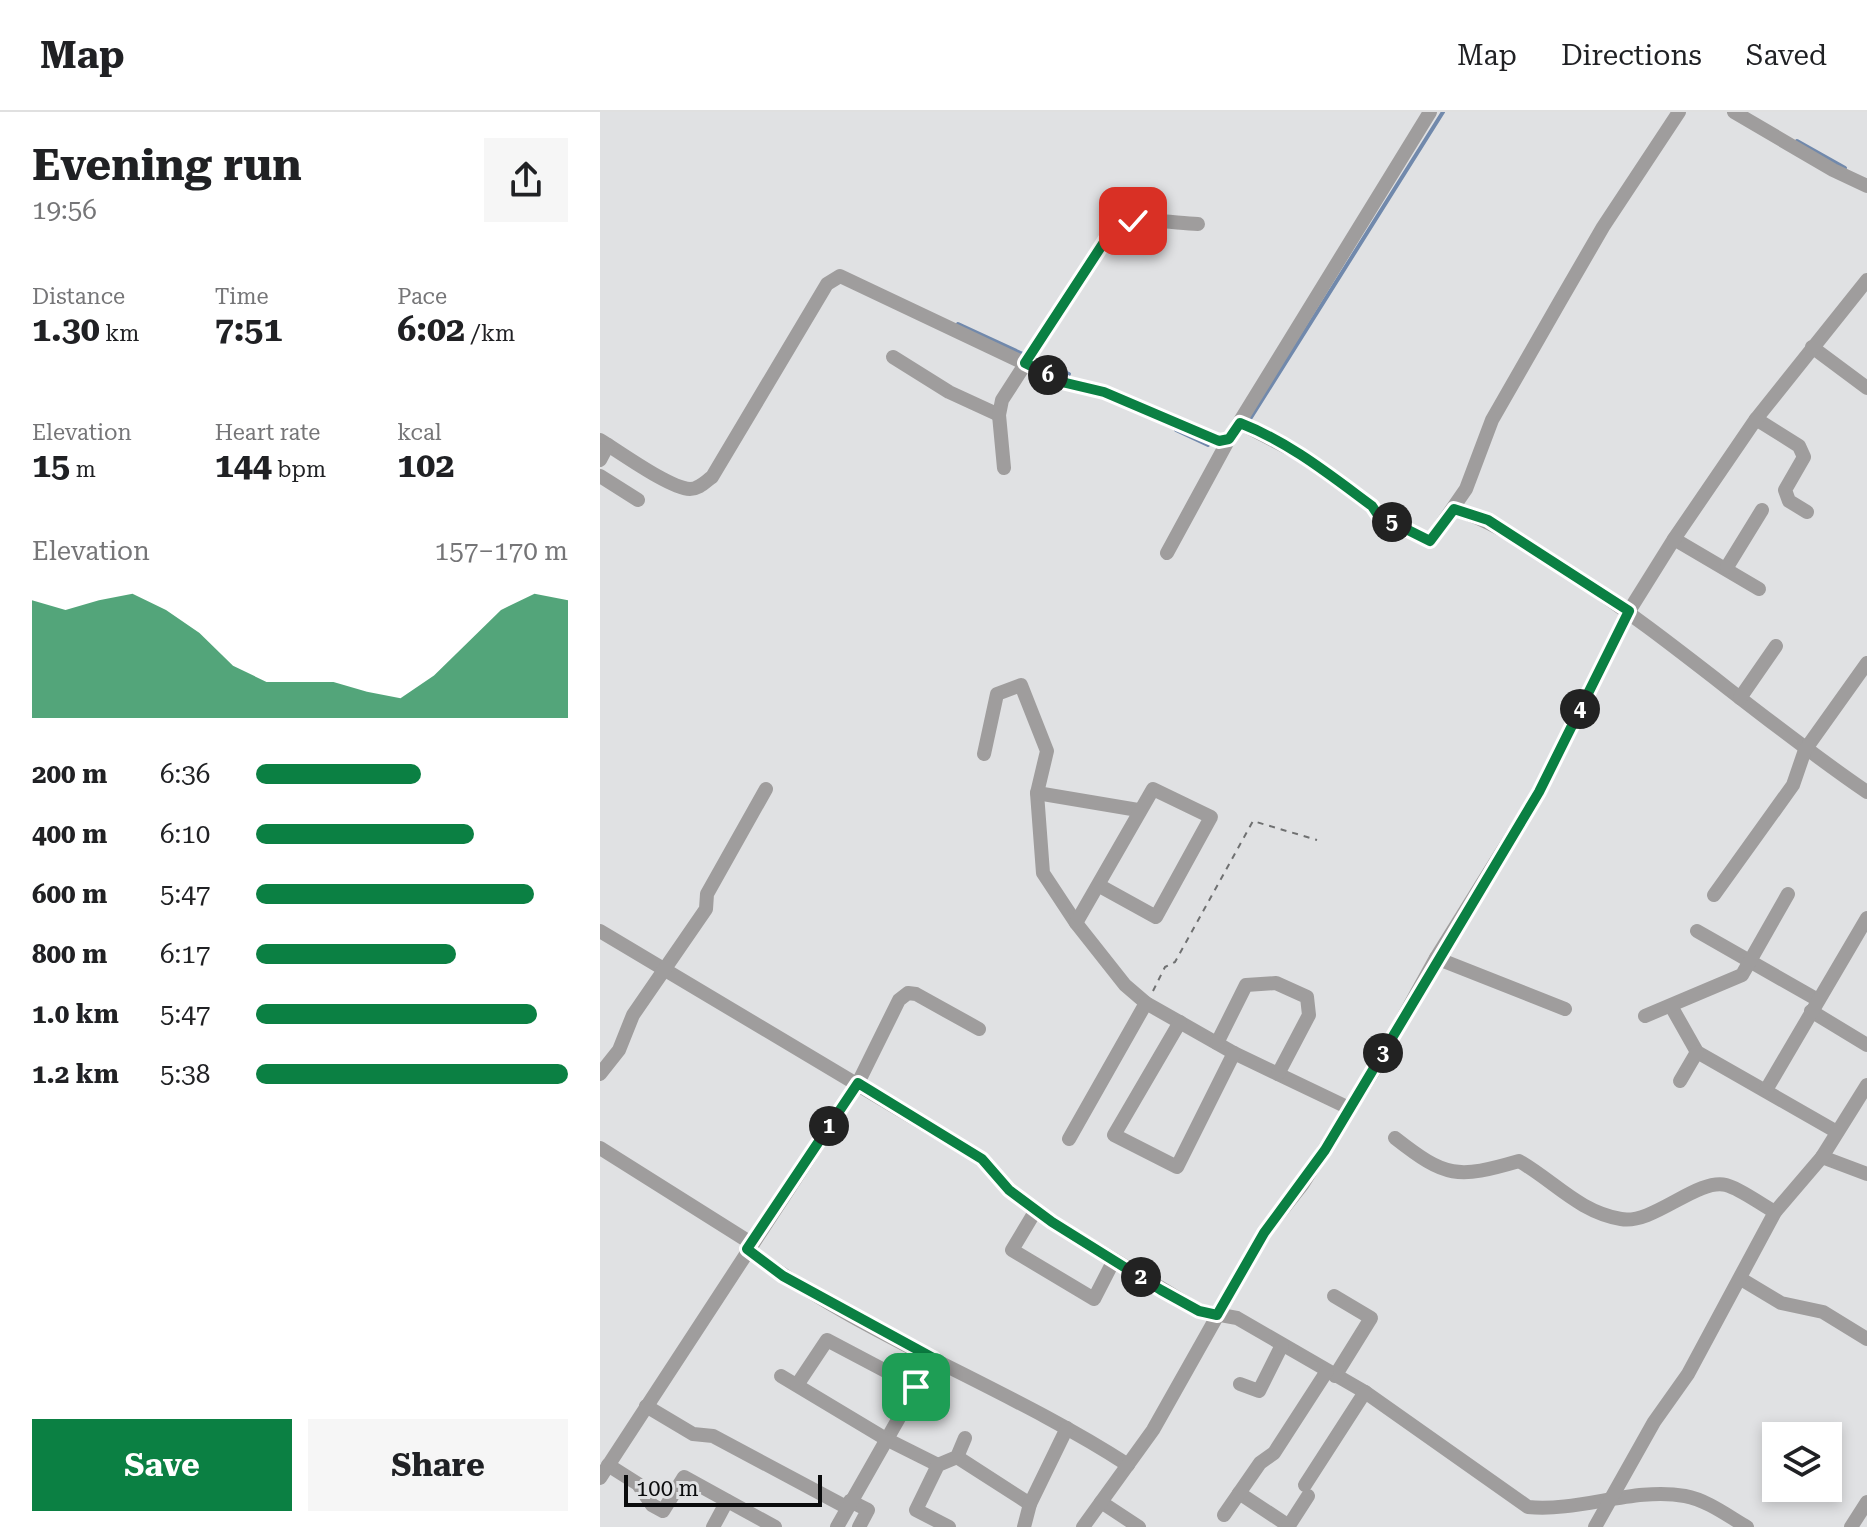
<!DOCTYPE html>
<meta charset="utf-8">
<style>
body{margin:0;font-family:"Roboto Serif",serif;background:#f6f6f6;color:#202124;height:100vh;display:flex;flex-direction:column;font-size:30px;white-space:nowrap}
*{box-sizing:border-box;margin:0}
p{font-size:26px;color:#757577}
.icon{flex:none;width:44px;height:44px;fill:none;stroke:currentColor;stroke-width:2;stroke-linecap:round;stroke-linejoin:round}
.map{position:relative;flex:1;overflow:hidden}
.sheet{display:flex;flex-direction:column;background:#fff;width:600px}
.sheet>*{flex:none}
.tools{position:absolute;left:1162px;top:1310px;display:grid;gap:16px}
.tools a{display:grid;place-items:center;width:80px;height:80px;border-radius:0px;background:#fff;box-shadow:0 4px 12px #0003;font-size:40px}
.scale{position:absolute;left:24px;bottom:20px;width:198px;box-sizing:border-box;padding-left:8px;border:4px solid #0b0c0d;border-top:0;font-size:22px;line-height:28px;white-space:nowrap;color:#0b0c0d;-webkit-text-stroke:6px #e0e1e3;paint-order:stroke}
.pin{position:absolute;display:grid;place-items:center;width:68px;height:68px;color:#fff;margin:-34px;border-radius:16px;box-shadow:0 4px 12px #0006}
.km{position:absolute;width:40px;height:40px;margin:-20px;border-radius:50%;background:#222;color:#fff;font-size:22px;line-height:40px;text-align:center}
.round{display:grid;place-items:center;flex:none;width:84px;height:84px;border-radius:0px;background:#f6f6f6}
.headline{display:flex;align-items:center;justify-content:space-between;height:136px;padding:0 32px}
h1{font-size:44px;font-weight:700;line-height:60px}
.metrics{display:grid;grid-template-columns:repeat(3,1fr);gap:12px;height:136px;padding:8px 32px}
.metrics div{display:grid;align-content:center}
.metrics b{font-size:34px;font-weight:700}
.metrics small{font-size:22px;font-weight:400}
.metrics p{font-size:22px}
.chart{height:224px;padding:16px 32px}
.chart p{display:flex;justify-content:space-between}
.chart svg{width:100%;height:144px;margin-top:8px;fill:#0b8043;opacity:.7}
.action{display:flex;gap:16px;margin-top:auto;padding:16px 32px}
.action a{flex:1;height:92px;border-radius:0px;background:#0b8043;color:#fff;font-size:32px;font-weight:700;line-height:92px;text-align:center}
.action a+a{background:#f6f6f6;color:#202124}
ul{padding:0 32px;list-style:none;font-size:26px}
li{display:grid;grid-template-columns:128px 96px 1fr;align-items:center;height:60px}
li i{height:20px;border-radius:10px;background:#0b8043}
header{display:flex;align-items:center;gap:48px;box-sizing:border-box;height:112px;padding:0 40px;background:#fff;border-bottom:2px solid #e0e0e0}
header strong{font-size:38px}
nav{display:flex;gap:44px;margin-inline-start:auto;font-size:28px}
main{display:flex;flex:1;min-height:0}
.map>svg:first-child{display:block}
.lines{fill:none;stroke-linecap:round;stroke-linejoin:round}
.stream{stroke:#7189ac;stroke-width:4}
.path{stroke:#6f7071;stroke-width:2;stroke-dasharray:6 6;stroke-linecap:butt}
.minor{stroke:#9f9d9d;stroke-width:14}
.route-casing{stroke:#fff;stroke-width:16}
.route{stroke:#0b8043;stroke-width:10}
</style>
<header>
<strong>Map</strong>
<nav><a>Map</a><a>Directions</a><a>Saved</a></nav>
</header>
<main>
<section class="sheet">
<div class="headline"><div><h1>Evening run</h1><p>19:56</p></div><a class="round"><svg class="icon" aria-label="share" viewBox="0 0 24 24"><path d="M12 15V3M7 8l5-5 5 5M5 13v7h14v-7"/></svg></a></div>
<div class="metrics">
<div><p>Distance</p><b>1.30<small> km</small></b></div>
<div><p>Time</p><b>7:51</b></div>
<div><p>Pace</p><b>6:02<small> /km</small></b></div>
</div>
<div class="metrics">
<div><p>Elevation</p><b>15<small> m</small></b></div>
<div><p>Heart rate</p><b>144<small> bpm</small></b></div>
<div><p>kcal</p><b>102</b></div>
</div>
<div class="chart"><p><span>Elevation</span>157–170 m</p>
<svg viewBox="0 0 160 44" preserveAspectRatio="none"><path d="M0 44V8L10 11L20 8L30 6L40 11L50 18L60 28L70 33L80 33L90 33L100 36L110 38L120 31L130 21L140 11L150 6L160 8V44z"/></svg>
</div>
<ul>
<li><b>200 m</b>6:36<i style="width:53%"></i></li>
<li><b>400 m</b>6:10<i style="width:70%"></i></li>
<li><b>600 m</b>5:47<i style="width:89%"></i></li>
<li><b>800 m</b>6:17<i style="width:64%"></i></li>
<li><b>1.0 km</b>5:47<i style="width:90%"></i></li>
<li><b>1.2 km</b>5:38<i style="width:100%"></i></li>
</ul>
<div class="action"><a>Save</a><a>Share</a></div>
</section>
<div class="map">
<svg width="1267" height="1415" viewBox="0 0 1267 1415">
<rect width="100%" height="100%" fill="#e0e1e3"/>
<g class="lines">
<g class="stream">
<path d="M1197,29L1245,56"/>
<path d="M358,212L425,243"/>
<path d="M437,248L469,262"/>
<path d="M650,307L843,0"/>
<path d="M576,318L608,333"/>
</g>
<path class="path" d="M553,879L565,855L575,850L653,709L717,728"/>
<g class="minor">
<path d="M1134,0L1233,58L1267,74"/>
<path d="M1212,235L1267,276"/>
<path d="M293,245L349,280L399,303"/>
<path d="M1156,307L1199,334L1204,345L1185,378L1189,389L1207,400"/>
<path d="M640,311L698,341L772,394L778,403L830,429L866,377L892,308L959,191L1003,115L1079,0"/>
<path d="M0,328C20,340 69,376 90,377C99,377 105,370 112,365L227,172L240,164L466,271L504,280L619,329L629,327L830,0"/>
<path d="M0,348L8,333"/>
<path d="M404,356L399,303L402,288L508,124C533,101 566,111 598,112"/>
<path d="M0,364L38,388"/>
<path d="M854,397C896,410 930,435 966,458C1071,526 1164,610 1267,680"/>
<path d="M1074,427L1159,477"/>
<path d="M567,441L629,327"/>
<path d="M1127,455L1162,398"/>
<path d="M1140,586L1176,534"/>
<path d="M384,642L397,582L421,573L447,639L437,681L443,761L476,811L525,873L546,891L634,941L749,996"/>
<path d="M437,681L538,698"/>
<path d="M1114,783L1193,673L1205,638L1267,551"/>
<path d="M476,811L553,677L611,705L556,805L498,773"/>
<path d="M0,819L382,1047L409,1078L452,1110L599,1199L637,1206L765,1280L928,1395C980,1400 1033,1375 1085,1384C1107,1388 1128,1404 1147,1415"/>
<path d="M1097,819L1218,888"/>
<path d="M836,846L965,897"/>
<path d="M1071,894L1097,940L1237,1020"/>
<path d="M1211,899L1267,933"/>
<path d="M1045,904L1142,863L1188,782"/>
<path d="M580,910L514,1023L577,1055L634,941"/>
<path d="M617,931L646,873L676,871L707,885L709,903L678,962"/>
<path d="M0,962L19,938L33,903L106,797L107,782L166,677"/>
<path d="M1080,969L1097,940"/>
<path d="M1166,978L1267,806"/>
<path d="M795,1026C846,1066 857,1067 919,1049C954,1069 979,1100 1021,1107C1053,1113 1097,1066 1126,1073C1141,1077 1160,1092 1175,1100"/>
<path d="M469,1027L546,891"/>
<path d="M0,1036L151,1131"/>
<path d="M1222,1045L1267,1062"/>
<path d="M436,1098L412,1138L494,1187L514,1148"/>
<path d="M147,1137C264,1225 406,1274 528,1353"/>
<path d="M1141,1167L1181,1191L1223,1200L1267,1227"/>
<path d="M734,1184L771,1206L735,1264"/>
<path d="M181,1264L286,1327L338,1353"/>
<path d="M640,1272L659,1279L682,1233"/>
<path d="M197,1273L227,1228L316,1275"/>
<path d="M46,1294L93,1322L113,1324L246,1395"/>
<path d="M357,1345L430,1392"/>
<path d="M8,1353L38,1372L52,1393L63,1399L84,1365L175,1415"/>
<path d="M0,1366L258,971L299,888L308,881L316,882L379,917"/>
<path d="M705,1373L765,1280"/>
<path d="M639,1381L689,1414"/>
<path d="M250,1389L268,1398L259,1415"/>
<path d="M501,1390L539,1415"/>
<path d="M624,1403L660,1351L674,1341L727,1259"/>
<path d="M113,1415L127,1389"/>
<path d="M237,1415L333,1246"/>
<path d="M349,1415L316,1398L338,1353L357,1345L365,1326"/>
<path d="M424,1415L430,1392L467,1316"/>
<path d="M483,1415L553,1318L664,1121L702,1073L776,955L836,846L939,680L1029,499L1074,427L1156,307L1267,168"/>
<path d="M688,1415L708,1384"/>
<path d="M995,1415L1054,1310L1088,1262L1175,1100L1222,1045L1267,973"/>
<path d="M1251,1415L1267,1390"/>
</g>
</g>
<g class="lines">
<defs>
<path id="route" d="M316,1275L333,1246L183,1164L147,1137L258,971L382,1047L409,1078L452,1110L561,1178L599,1199L617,1203L664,1121L725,1038L939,680L1029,499L888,408L854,397L830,429L778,403L772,394C730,363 689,330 640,311L629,327L619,329L504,280L466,271L425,251L508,124L520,113L533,109"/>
</defs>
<use href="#route" class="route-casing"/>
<use href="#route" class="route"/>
</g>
</svg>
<div class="tools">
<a><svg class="icon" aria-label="layers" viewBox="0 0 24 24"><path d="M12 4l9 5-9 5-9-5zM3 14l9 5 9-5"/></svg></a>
</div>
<div class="scale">100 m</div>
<div class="pin" style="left:316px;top:1275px;background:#1e9e55"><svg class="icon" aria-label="arrive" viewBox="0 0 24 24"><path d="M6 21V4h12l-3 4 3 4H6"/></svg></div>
<div class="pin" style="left:533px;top:109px;background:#d93025"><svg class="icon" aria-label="check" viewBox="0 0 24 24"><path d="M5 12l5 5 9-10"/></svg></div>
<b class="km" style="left:229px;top:1014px">1</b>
<b class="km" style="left:541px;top:1165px">2</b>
<b class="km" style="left:783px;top:941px">3</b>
<b class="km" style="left:980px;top:597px">4</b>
<b class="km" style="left:792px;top:410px">5</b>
<b class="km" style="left:448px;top:263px">6</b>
</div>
</main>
